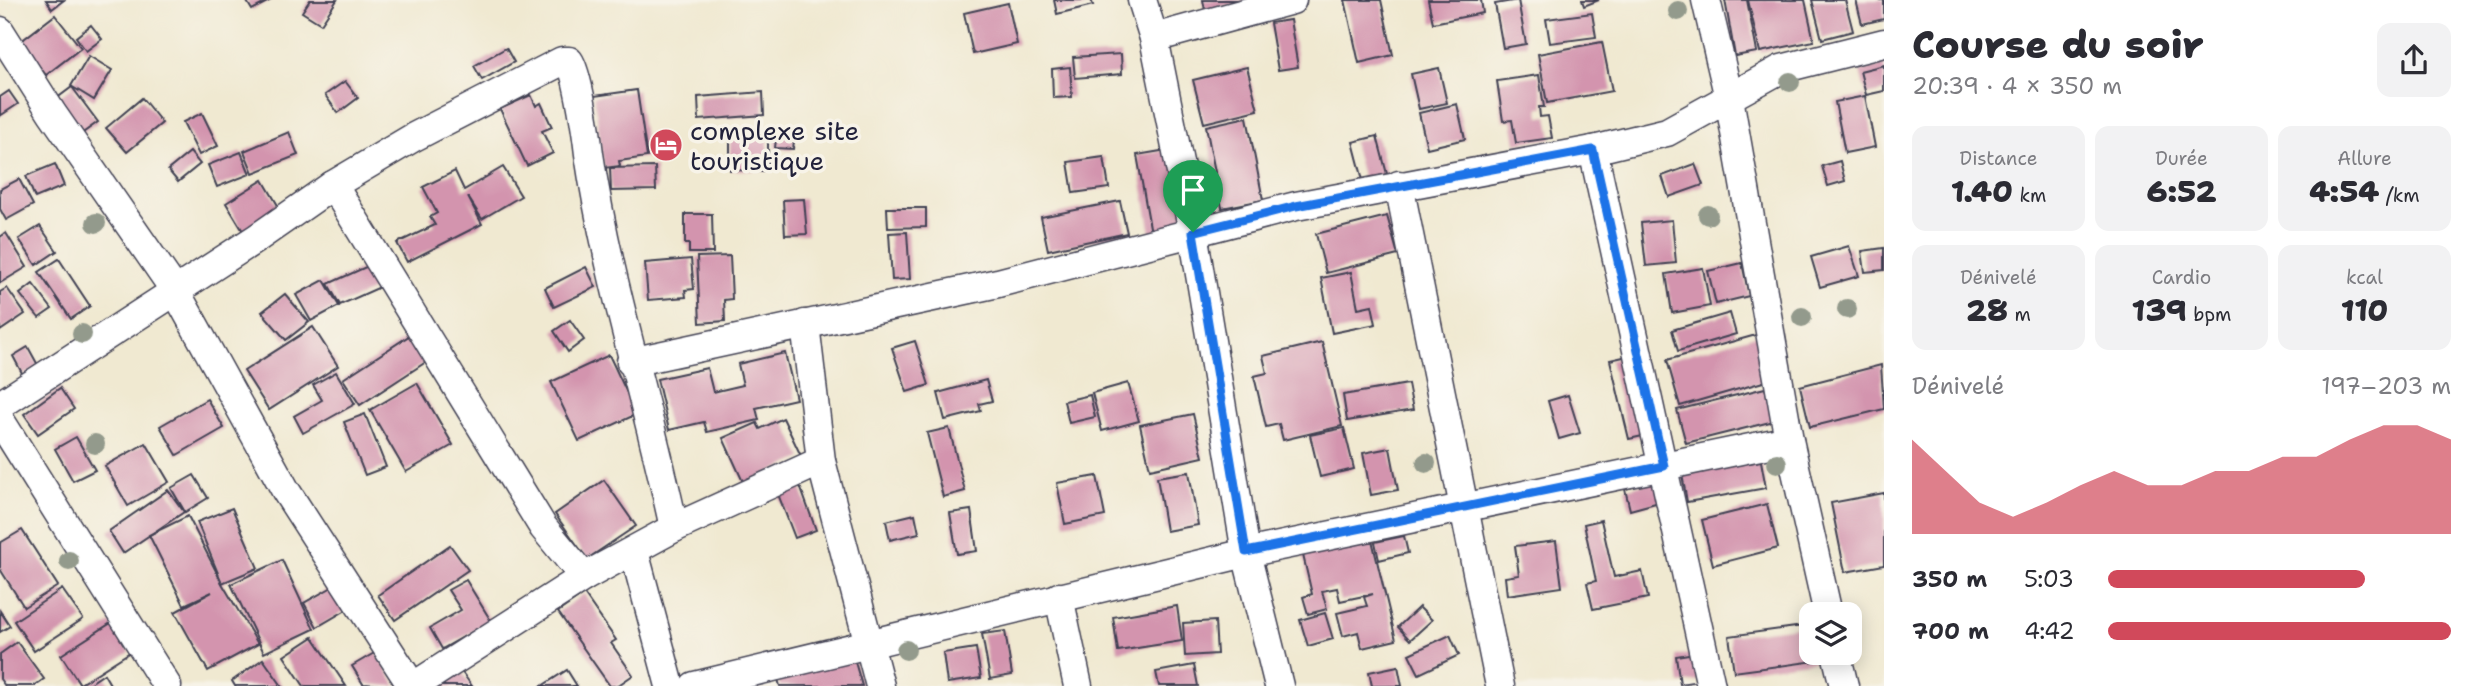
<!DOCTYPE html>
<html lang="fr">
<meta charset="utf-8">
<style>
body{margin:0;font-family:"Shantell Sans",sans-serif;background:#f2f2f3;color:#2b2b33;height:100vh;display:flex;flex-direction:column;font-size:26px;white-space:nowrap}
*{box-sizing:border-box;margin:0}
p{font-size:23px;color:#7c7c81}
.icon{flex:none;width:38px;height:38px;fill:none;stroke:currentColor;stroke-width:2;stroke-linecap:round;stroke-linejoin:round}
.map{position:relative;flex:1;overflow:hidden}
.panel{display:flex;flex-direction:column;background:#fff;width:595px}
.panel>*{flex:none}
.fabs{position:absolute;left:1799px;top:602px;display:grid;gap:14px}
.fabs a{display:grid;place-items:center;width:63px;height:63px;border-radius:14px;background:#fff;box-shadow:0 4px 18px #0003;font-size:35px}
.pin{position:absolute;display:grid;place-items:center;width:60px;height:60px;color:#fff;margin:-72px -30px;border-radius:50% 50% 50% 0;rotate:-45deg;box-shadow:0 0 7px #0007}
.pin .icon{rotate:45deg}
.round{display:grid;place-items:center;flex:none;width:74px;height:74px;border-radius:14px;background:#f2f2f3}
.head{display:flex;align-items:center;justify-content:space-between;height:119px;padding:0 28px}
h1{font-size:38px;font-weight:800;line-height:52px}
.stats{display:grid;grid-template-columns:repeat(3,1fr);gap:10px;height:119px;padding:7px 28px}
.stats div{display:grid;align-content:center;border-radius:14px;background:#f2f2f3;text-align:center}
.stats b{font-size:30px;font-weight:800}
.stats small{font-size:19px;font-weight:400}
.stats p{font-size:19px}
.chart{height:196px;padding:14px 28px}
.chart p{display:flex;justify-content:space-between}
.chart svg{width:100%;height:126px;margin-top:7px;fill:#d1495b;opacity:.7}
ul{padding:0 28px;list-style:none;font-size:23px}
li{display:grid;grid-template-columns:112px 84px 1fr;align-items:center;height:52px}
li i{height:18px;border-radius:9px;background:#d1495b}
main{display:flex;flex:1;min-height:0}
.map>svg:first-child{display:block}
.building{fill:#d394ae}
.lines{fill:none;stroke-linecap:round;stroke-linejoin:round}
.minor-casing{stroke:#414052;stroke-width:31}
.minor{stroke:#fff;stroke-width:28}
.tree{fill:#939a8c}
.route-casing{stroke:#fff;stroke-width:14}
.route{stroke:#1a73e8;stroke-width:9}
.labels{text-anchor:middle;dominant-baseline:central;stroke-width:7;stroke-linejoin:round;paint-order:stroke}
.poi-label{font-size:26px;fill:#22223b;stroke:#f7f3e8;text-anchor:start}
</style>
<main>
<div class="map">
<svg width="1884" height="686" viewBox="0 0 1884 686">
<rect width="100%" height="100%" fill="#f7f3e8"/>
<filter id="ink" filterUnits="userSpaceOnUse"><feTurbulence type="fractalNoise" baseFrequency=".0143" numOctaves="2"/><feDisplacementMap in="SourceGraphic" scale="14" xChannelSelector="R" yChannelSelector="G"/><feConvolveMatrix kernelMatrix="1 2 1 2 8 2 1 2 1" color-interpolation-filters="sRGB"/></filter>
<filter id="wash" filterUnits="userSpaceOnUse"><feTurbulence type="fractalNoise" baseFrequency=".00686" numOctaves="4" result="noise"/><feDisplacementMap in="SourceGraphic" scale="28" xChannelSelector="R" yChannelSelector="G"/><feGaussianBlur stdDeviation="1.57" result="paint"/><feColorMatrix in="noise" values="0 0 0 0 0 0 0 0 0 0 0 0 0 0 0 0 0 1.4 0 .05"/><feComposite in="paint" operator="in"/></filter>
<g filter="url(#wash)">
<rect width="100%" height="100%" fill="#f0e9d1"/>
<g id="blocks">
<g class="building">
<path d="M46,0H64L52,9Z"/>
<path d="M246,0H271L252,10Z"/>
<path d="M310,0H337L321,24L302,12Z"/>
<path d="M1054,0H1091L1093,5L1057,14Z"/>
<path d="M1203,0H1252L1205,10Z"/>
<path d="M1345,0H1381L1393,55L1359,63Z"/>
<path d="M1428,0H1481L1483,13L1433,23Z"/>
<path d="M1518,0L1526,44L1503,48L1495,4Z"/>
<path d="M1582,0H1599L1584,6Z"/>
<path d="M1725,0H1747L1757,52L1735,56Z"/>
<path d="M1748,0H1805L1814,41L1760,52Z"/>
<path d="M1812,0H1845L1853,31L1822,39Z"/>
<path d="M1856,0H1884V19L1862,24Z"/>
<path d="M1008,3L1017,44L973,54L964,13Z"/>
<path d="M1592,13L1596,37L1550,43L1546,19Z"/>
<path d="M55,15L81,48L46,75L20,42Z"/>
<path d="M1290,20L1298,67L1278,70L1270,23Z"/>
<path d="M91,25L102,39L86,51L76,37Z"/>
<path d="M1602,42L1612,91L1547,103L1538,54Z"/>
<path d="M506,48L514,62L482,80L474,66Z"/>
<path d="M1121,54L1122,74L1075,78L1073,57Z"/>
<path d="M89,56L112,70L94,100L71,86Z"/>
<path d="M1884,65V91L1866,95L1860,71Z"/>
<path d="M1070,67L1072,97L1053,98L1052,69Z"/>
<path d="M1247,67L1258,110L1204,123L1193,80Z"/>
<path d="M1439,68L1447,103L1419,109L1411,74Z"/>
<path d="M1539,75L1544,107H1539L1540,117L1548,116L1552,138L1516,143L1512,120L1503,121L1497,81Z"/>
<path d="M345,81L358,98L338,113L325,95Z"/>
<path d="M72,87L98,122L77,137L52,102Z"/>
<path d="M637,90L647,157L619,161L620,166L604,168L594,96Z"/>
<path d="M9,91L18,104L0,116V97Z"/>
<path d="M763,92L764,115L699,120L698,97Z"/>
<path d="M531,95L536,106L541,103L552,127L542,131L553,153L527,166L500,109Z"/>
<path d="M1865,96L1875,147L1845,153L1835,102Z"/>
<path d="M142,98L162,123L127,152L106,128Z"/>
<path d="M1457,104L1465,139L1427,148L1419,113Z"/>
<path d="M202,113L218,146L199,155L183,122Z"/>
<path d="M1247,117L1263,200L1222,208L1206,126Z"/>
<path d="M777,130L795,132L793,149L775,148Z"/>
<path d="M289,132L298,155L253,173L244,151Z"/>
<path d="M730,134L768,135V171L730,170Z"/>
<path d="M1377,136L1387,174L1363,180L1353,142Z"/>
<path d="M1173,149L1188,226L1151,233L1137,155Z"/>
<path d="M190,152L200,164L178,182L168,170Z"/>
<path d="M241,152L250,174L217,187L208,165Z"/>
<path d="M1104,157L1109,188L1073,193L1068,162Z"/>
<path d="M1840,161L1845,181L1828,186L1822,166Z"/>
<path d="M55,164L64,186L35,198L26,176Z"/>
<path d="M1695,164L1703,185L1669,197L1662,176Z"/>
<path d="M503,167L521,196L482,219L468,197L482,224L407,262L397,243L435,225L430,217L437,213L423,187L455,171L464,190Z"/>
<path d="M655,167L656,190L611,191L610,168Z"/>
<path d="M19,179L33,205L6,220L0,209V189Z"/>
<path d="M263,180L283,214L246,236L226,203Z"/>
<path d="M804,199L807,234L785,235L783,200Z"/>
<path d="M1120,201L1127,233L1048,250L1041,217Z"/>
<path d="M887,208H926V227L888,228Z"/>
<path d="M685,214H712L713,253H689V244H685Z"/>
<path d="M1387,216L1398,255L1326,273L1316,234Z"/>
<path d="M1672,220L1676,263L1646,266L1641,223Z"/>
<path d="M40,226L57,251L36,265L19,239Z"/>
<path d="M907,232L910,279L892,280L889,233Z"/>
<path d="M6,233L27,267L0,283V237Z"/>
<path d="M1849,246L1859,276L1820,287L1811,257Z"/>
<path d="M1884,248V270L1865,272L1862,251Z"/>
<path d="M730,256L732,299L724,300L725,321L700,323L697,257Z"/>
<path d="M388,257L398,279L340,305L328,284Z"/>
<path d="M59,259L90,306L71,319L39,272Z"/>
<path d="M691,259L694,289L685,290L686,297L648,300L645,263Z"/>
<path d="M1742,263L1749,296L1716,304L1708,271Z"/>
<path d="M586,267L596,287L554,307L545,288Z"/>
<path d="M1703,268L1710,306L1672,313L1666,274Z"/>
<path d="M1351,272L1358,308L1372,305L1376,324L1332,333L1321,278Z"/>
<path d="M324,280L339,306L311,321L296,295Z"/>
<path d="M33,284L52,309L39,318L20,294Z"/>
<path d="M7,288L25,314L0,331V292Z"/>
<path d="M285,294L309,322L286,340L262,312Z"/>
<path d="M1730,313L1736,334L1678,351L1672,330Z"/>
<path d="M570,320L584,340L568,352L554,331Z"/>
<path d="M313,327L338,366L269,410L244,371Z"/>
<path d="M1763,333L1777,378L1680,406L1667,360Z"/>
<path d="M412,334L429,360L360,405L343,379Z"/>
<path d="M915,341L929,385L907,392L892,348Z"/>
<path d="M1322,342L1342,426L1283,440L1279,424L1266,427L1254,376L1267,373L1263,356Z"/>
<path d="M28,347L39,367L23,375L13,356Z"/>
<path d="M785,353L796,399L756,408L759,420L707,432L704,422L669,430L657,379L707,368L713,392L743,385L738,364Z"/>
<path d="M609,355L637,414L579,441L551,382Z"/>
<path d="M1628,356L1647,435L1629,439L1610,360Z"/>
<path d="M1881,365L1884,409L1810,427L1800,386Z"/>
<path d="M336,372L355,404L303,433L294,416L322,400L313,385Z"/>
<path d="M986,380L992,401L979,404L981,411L945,420L938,393Z"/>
<path d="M417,383L453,445L406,472L370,410Z"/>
<path d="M1128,383L1139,421L1102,431L1092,393Z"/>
<path d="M1408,384L1413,410L1347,421L1343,395Z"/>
<path d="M60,388L74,409L38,434L24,414Z"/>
<path d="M1765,388L1774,421L1686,443L1677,410Z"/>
<path d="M1090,395L1095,417L1069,423L1064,401Z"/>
<path d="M1568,395L1580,433L1559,439L1548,401Z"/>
<path d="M207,399L224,428L177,455L160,426Z"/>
<path d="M365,414L386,467L365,475L344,422Z"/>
<path d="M1193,414L1203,457L1150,469L1140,425Z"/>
<path d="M783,418L802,458L744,484L723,438L757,423L760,429Z"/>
<path d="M949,428L965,491L943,497L927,433Z"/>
<path d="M1344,428L1354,469L1320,477L1310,435Z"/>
<path d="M76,437L95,470L73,481L55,449Z"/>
<path d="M146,443L169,482L128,506L105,466Z"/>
<path d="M1390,448L1398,490L1371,495L1363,453Z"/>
<path d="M1761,461L1766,488L1687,502L1682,474Z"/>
<path d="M1189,472L1198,525L1166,531L1157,477Z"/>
<path d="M194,475L208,498L185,512L171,488Z"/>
<path d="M1097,476L1105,516L1065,524L1057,483Z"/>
<path d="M604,480L636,526L587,559L555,514Z"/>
<path d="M1658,480L1663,501L1630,510L1625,489Z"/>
<path d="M800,486L816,530L795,538L778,494Z"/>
<path d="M168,490L184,512L123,553L109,531Z"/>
<path d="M1884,493V565L1845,572L1831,503Z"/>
<path d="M1767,504L1778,548L1713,565L1702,520Z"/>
<path d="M232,508L258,568L222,583L197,522Z"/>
<path d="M971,510L977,551L957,554L950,513Z"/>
<path d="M915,514L919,533L890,540L886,521Z"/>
<path d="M188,516L223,585L258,644L208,671L175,612L212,592L184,605L149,535Z"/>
<path d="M1601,520L1614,577L1642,571L1648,598L1593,609L1587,583L1596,581L1584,524Z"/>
<path d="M22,530L58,586L24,607L0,569V543Z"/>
<path d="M1404,536L1408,553L1379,560L1375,542Z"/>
<path d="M1372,540L1396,640L1362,648L1358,632L1343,636L1337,613L1367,606L1364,597L1373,594L1340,601L1337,588L1322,591L1327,609L1308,614L1303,597L1312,594L1303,555Z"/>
<path d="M1556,541L1562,587L1507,595L1505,577L1519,575L1515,546Z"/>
<path d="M450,545L468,570L395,620L378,595Z"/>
<path d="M282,560L314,629L264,653L231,584Z"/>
<path d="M466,580L491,621L442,649L430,628L461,610L448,590Z"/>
<path d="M334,586L348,609L317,627L304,603Z"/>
<path d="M62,589L83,619L34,651L14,621Z"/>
<path d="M584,594L616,640L611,643L633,675L617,686H610L558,612Z"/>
<path d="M1177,606L1182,641L1118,651L1113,617Z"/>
<path d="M1419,607L1432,620L1410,640L1398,627Z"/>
<path d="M0,611L10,626L0,632Z"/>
<path d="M1325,613L1333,639L1308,646L1300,620Z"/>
<path d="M1215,621L1217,654L1185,656L1183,623Z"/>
<path d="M111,623L130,652L80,684L61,655Z"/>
<path d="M1811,625V653H1815L1816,661L1734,672L1729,636Z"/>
<path d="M1005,631L1012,675L990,679L982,634Z"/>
<path d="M1450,635L1459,655L1419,674L1409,654Z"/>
<path d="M313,637L346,686H304L284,656Z"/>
<path d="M17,642L44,679L34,686H5L0,679V654Z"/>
<path d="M976,648L981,678L947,683L943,653Z"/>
<path d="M376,652L396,685L395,686L363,684L352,666Z"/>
<path d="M1695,653L1699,681L1680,684L1676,656Z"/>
<path d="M853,655L862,686H780L777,676Z"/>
<path d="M263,659L282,686H235L232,681Z"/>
<path d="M1194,665L1198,686H1159L1156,672Z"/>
<path d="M1398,666L1402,686H1372L1369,672Z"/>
<path d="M567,670L577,686H542Z"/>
<path d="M461,671L472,686H441Z"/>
<path d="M104,674L111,686H86Z"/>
</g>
</g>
</g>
<g filter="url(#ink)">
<use href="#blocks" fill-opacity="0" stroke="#414052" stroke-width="2"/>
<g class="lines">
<defs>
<g id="minor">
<path d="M1142,0L1154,38L1193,232L1246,553L1279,686"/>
<path d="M1706,0L1729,98L1789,440L1828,614"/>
<path d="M0,31L52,113L176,292L286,491L412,686"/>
<path d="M1154,38L1292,0"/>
<path d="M1593,150L1711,686"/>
<path d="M333,185L543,527L584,577"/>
<path d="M1399,185L1500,686"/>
<path d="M805,324L821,461L880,686"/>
<path d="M631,362L998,283L1296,206L1593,150L1667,132L1781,69L1884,43"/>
<path d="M0,405L257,238L333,185L414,137L562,61H569C578,73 587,136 589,154C608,282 648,403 674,528"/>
<path d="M0,420L167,686"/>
<path d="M634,551L670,686"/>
<path d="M1059,597L1078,686"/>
<path d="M1836,653L1844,686"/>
<path d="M414,686L584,577L674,528L821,461"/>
<path d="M694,686L1246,553L1789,440"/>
</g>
</defs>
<use href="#minor" class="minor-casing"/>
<use href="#minor" class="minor"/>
</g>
<g class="tree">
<circle cx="1678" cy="11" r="10"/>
<circle cx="1790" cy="82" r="10"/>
<circle cx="1708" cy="215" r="10"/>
<circle cx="96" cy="223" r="10"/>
<circle cx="1847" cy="309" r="10"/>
<circle cx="1802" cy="317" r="10"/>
<circle cx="82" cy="334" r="10"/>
<circle cx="95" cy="444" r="10"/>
<circle cx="1426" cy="463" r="10"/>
<circle cx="1777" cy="463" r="10"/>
<circle cx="69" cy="561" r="10"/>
<circle cx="906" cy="650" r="10"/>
</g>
</g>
<g class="lines" filter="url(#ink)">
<defs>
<path id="route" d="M1593,150L1664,466L1246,552L1193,232L1296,206Z"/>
</defs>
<use href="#route" class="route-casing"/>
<use href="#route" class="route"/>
</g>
<defs>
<symbol id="hotel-disc" viewBox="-11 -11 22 22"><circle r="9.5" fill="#d1495b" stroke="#f7f3e8"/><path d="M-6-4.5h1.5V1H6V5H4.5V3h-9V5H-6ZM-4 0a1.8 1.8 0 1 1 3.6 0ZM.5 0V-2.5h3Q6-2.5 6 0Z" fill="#fff"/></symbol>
</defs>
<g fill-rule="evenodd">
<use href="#hotel-disc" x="647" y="126" width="38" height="38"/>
</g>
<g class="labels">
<g class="poi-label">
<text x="690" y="130">complexe site<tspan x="690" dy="30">touristique</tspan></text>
</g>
</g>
</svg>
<div class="fabs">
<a><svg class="icon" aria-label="layers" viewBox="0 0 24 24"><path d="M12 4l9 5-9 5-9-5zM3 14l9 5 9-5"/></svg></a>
</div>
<div class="pin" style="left:1193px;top:232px;background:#1e9e55"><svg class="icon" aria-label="arrive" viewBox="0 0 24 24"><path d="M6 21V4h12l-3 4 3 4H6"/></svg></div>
</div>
<section class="panel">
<div class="head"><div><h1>Course du soir</h1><p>20:39 · 4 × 350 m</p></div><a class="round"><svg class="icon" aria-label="share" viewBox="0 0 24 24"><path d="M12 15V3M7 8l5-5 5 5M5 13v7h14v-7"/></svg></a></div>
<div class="stats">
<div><p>Distance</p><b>1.40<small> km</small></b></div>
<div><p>Durée</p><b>6:52</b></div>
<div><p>Allure</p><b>4:54<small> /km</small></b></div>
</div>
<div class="stats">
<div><p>Dénivelé</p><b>28<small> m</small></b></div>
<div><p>Cardio</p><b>139<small> bpm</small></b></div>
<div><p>kcal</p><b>110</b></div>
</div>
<div class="chart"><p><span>Dénivelé</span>197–203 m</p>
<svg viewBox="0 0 160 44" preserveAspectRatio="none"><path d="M0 44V11L10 22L20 33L30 38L40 33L50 27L60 22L70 27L80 27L90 22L100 22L110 17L120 17L130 11L140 6L150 6L160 11V44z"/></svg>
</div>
<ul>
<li><b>350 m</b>5:03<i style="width:75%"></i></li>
<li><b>700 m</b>4:42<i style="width:100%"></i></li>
</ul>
</section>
</main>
